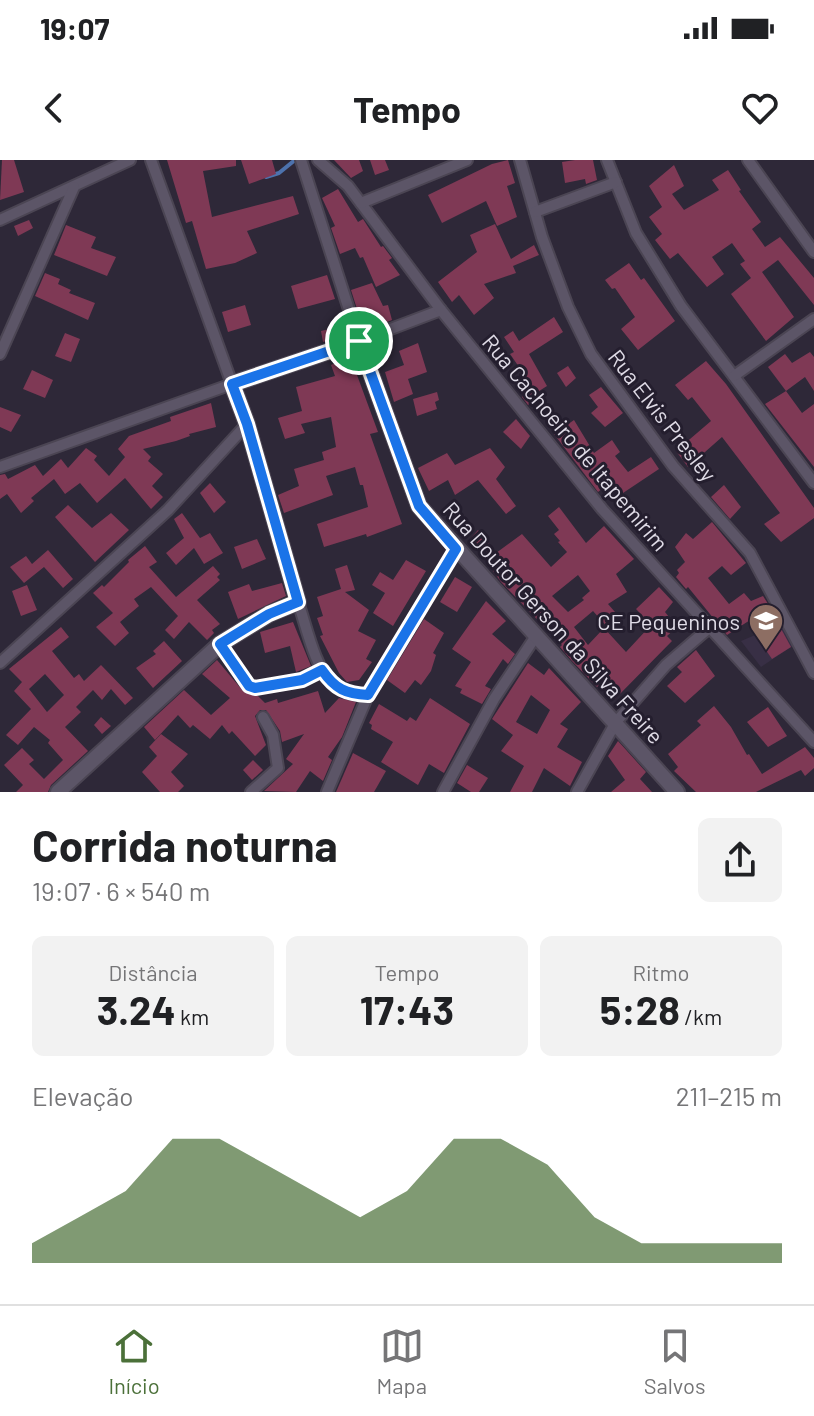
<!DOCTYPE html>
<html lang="pt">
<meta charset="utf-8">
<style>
body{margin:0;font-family:Barlow,sans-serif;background:#f2f2f2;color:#202124;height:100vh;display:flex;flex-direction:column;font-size:30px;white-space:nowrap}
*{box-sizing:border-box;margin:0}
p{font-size:26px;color:#757577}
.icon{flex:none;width:44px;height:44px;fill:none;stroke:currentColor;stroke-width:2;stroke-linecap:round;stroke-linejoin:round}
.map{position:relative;height:632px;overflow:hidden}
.sheet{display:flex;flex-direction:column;background:#fff;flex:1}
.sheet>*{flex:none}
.pin{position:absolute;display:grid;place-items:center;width:68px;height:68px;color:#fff;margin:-34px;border:4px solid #fff;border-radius:50%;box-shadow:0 2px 8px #0007}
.round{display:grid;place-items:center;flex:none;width:84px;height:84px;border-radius:12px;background:#f2f2f2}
.head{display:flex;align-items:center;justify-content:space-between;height:136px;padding:0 32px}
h1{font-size:44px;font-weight:700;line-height:60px}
.metrics{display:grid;grid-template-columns:repeat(3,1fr);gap:12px;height:136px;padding:8px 32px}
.metrics div{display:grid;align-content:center;border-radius:12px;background:#f2f2f2;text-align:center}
.metrics b{font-size:40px;font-weight:700}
.metrics small{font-size:22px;font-weight:400}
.metrics p{font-size:22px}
.chart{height:224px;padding:16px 32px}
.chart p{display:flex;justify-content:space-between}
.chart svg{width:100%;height:144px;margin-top:8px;fill:#4b7039;opacity:.7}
.status{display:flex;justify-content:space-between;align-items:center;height:56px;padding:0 40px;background:#fff;direction:ltr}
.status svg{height:22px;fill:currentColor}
header{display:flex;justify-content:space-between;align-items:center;height:104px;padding:0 32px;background:#fff;font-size:36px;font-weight:700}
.tabs{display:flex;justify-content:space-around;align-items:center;height:112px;border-top:2px solid #e0e0e0;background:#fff;font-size:22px;color:#757577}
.tabs a{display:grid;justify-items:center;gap:4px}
.tabs .current{color:#4b7039}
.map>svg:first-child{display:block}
.built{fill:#382f45}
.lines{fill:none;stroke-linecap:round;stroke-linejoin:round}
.stream{stroke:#4d72ad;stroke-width:4}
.building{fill:#7f3955;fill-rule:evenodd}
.street-casing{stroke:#4b4553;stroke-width:14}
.secondary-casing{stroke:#4b4553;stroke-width:18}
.street{stroke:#5c5567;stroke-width:10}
.secondary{stroke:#5c5567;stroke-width:14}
.route-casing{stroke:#fff;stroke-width:16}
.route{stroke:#1a73e8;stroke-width:10}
.labels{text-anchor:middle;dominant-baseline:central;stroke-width:6;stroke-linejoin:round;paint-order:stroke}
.street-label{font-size:22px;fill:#e0dce7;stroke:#241e2e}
.poi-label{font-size:22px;fill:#e0dce7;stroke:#241e2e;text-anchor:end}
</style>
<div class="status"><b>19:07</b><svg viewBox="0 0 49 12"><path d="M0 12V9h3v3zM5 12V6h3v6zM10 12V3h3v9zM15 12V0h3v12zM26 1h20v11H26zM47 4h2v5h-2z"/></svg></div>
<header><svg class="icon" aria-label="back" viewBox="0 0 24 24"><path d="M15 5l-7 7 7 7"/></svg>Tempo<svg class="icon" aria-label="heart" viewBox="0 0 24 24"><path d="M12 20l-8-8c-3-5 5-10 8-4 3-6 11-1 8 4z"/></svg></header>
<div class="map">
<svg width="814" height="632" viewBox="0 0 814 632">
<rect width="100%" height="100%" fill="#2e2838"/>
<path class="built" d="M781,464L794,485L761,507L741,481Z"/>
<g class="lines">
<path class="stream" d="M266,17L279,13L295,0"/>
</g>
<g class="building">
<path d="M2,0H14L24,32L0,40Z"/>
<path d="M167,0H236V6L203,11L212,57L293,36L299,54L247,71L257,93L235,103L206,109L192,61L186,63Z"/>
<path d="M241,0H272L276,14L249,24Z"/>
<path d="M334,0H359L363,11L351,18Z"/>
<path d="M370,0H385L389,10L375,15Z"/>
<path d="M508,0L515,23L507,26L517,57L497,66L486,41L442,63L428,35L492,4Z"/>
<path d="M575,0H593L597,20L586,24L585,19L565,23L562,2Z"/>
<path d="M674,5L684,26L672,34L684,50L719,30L712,20L728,10L741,30L739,31L761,62L752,69L765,87L780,77L814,118V145L778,100L762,112L794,157L766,181L731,134L751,118L740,104L745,101L732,83L712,97L724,114L707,127L678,93L670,99L655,80L662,74L649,57L662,47L649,26Z"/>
<path d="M338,29L358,62L363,59L381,87L383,86L392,98L389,100L400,115L376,127L363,97L360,98L355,88L340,94L331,68L335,66L322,38Z"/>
<path d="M29,60L33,68L18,76L14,66Z"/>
<path d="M495,64L511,99L534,85L539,95L513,106L516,113L484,124L494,138L474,155L459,135L452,142L438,122L477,92L470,75Z"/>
<path d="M66,65L96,77L91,88L116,97L107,116L54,95Z"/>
<path d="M629,103L641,120L644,118L675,161L638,190L621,169L635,157L615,128L612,129L605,120Z"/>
<path d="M45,113L60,119L58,124L71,130L69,133L95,143L88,160L35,136Z"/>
<path d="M327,115L335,139L298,149L291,126Z"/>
<path d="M372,123L383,146L388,145L392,160L364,171L351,130Z"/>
<path d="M245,145L251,165L228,172L222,152Z"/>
<path d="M554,157L563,172L529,194L547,226L536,233L538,237L528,245L522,237L525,234L519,222L526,217L510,194L514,192L504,177L513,171L519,181Z"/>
<path d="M337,167L339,177L323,182L321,171Z"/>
<path d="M65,173L80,179L71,202L55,196Z"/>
<path d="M418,183L427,212L408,219L413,234L394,242L385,212L404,205L399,191Z"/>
<path d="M810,192L814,197V231L805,217L786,231L802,253L814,244V307L765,244L786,231L768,207L785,194L792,203Z"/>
<path d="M350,196L378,272L370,274L402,364L367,377L366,374L324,387L317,364L368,347L363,325H360L355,307L326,316L333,335L284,353L278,335L299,326L294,309L324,300L322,292L336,287L331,257L301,264L305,273L285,279L278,258L302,251L296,227L335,216L331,205Z"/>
<path d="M706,201L726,224L814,348V358L781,382L764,364L780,353L722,277L688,307L676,291L711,261L692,237L688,240L675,225Z"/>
<path d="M568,206L576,218L566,227L557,213Z"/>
<path d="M32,210L53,220L45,238L23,229Z"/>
<path d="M601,227L623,253L605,267L591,253L598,247L589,235Z"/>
<path d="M437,232L439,240L435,242L437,249L417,256L413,239Z"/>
<path d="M211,243L216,267L189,274L190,276L176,281L143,289L151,297L148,301L163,314L152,326L163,337L151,349L125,318L97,343L80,323L65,334L54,319L31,338L34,341L21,353L7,334L0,339V315L5,314L8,319L35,305L43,316L61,299L68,308L86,288L97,296L94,300L109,316L125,297L118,289L129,276L171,261L170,257Z"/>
<path d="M0,247L21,255L11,272L0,267Z"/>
<path d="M516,259L530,276L521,289L503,272Z"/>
<path d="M574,260L594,293L612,280L620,292L615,296L628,312L651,297L659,309L617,337L608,324L598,332L554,274Z"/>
<path d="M490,288L505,307L496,319L516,346L506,354L478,320L455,335L448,320L429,331L418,308L447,293L455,305Z"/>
<path d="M210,323L226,342L214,353L200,333Z"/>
<path d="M724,325L741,347L730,359L711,337Z"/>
<path d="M68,345L92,368L111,353L129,370L95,402L55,357Z"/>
<path d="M559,347L586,383L604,366L634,399L616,414L627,432L608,444L622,460L609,469L593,451L574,467L588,485L604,468L626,492L651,465L636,449L659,427L673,442L665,452L677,467L667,476L672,481L615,539L601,524L597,527L572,501L560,487L562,485L501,422L493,411L495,410L470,379L478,370L496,393L522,374L551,407L567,392L558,382L560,381L554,374L559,370L548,356ZM578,415L590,431L582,438L584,440L568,452L552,436Z"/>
<path d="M182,353L200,378L210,373L223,393L204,404L194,388L176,405L166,393L184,378L174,359Z"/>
<path d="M712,362L746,403L731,415L722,406L708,418L729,444L744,433L751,441L763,436L770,447L727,475L688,427L686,429L676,417L679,413L677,410L685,402L675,387L686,373L693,379Z"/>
<path d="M257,379L266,399L242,409L234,387Z"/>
<path d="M145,386L157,402L149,407L176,437L213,406L220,414L217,417L220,420L197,440L220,464L212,470L214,473L207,480L189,462L174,479L165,470L178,456L151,427L134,439L139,446L120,462L129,473L115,486L96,467L113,453L93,433L102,425L104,427L129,402L128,400Z"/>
<path d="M48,390L73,419L63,428L44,407L24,423L10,407L26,396L32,404Z"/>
<path d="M406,400L426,411L393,466L373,453L385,433L372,425L380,412L393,420Z"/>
<path d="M347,405L355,430L345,432L369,450L358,471L376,480L366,499L372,502L359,520L347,522L339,513L320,476L323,475L317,458L323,456L317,437L341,429L335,409Z"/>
<path d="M455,417L472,427L457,452L440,442Z"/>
<path d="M282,423L286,436L238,459L228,432L249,424L252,431Z"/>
<path d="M27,425L37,450L21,456L12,431Z"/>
<path d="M486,441L506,461L492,474L515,494L508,504L503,499L485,526L491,529L482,544L460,533L462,529L455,526L471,502L452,489Z"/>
<path d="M424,459L444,473L433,493L436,495L431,511L421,525L415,520L405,533L387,520Z"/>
<path d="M293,462L311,506L296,512L290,486L265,493L260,472Z"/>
<path d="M779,465L791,487L772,499L759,480Z"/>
<path d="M61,467L69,477L52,491L74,518L79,514L84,521L101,505L133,538L125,545L111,529L102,540L93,530L76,547L81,552L65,567L88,591L51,625L48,632H16L23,625L4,605L22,588L34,600L29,604L44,619L63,600L48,583L50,580L34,567L18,585L6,575L31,549L14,531L22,522L9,509ZM45,514L64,535L47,552L29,529Z"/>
<path d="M164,481L182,501L153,528L136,508L156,494L153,491Z"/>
<path d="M696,490L715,516L685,543L667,526L682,512L677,507Z"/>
<path d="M217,500L243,531L258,536L265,543L277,539L278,543L318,531L325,553L339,538L356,542L342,577L328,597L332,600L323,621L310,611L296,632L264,631L293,604L286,599L304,574L282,582L280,571L266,550H260L255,556L266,585L255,596L232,571L229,574L222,565L210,579L193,565L190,568L178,555L155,580L144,567L184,530L211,555L230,538L202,514Z"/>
<path d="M528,503L544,515L549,508L581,542L560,564L568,569L557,587L582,602L570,626L544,608L532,632H510L524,606L501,591L513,575L492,559ZM531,535L550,550L537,574L516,562Z"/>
<path d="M430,538L470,564L444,613L429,604L418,625L381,602L393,582L371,569L372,565L369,563L379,544L407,561L410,557L416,561Z"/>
<path d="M714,546L731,567L747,595L749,594L762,614L805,587L814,598V608L805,616L801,610L756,632H696L674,611L678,607L668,594L701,565L697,561Z"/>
<path d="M768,547L787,576L768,587L747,562Z"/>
<path d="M101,557L111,566L102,574L94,565Z"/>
<path d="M161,574L188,594L171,612L184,626L178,632H160L142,612L157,596L149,587Z"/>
<path d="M618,581L646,612L640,619L652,632H611L625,620L608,596Z"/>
<path d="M353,593L386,611L374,632H336Z"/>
<path d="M253,600L263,610L252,620L243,610Z"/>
<path d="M467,605L488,618L479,632H471L457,623Z"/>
</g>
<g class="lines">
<defs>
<g id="street">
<path d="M301,0L359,181L441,150"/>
<path d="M318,0L348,26L441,150L602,349L814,582"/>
<path d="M520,0L542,77L568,147L591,194L673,306L750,393L814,513"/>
<path d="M607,0L636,73L681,146L814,323"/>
<path d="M748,0L814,92"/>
<path d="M361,43L467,0"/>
<path d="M535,52L616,22"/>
<path d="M0,60L130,0"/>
<path d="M0,194L74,27"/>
<path d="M734,216L814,159"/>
<path d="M0,307L232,224L151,0"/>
<path d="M298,442C306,465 315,508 332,524C341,533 356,534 368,535"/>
<path d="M220,484L249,526L255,528L302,520L322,510"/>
<path d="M0,503L168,350L247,264"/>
<path d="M251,632L278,608L273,575L263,557"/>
<path d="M327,632L368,535L456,389"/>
<path d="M443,632L494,539L536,476"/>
<path d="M577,632L616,562L666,505L709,468"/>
</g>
<path id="secondary" d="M58,632L220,484L269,454L298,442L247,264L232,224L359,181L419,346L677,632"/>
</defs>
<use href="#street" class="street-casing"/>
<use href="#secondary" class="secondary-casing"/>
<use href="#street" class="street"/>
<use href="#secondary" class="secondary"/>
</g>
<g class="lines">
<defs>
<path id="route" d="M359,181L419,346L456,389L368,535C346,534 335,529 322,510L302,520L255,528L249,526L220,484L269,454L298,442L247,264L232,224Z"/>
</defs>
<use href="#route" class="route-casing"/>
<use href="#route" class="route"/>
</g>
<defs>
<symbol id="school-pin" viewBox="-11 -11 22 30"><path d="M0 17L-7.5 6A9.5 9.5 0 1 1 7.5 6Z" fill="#8d6e63" stroke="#241e2e"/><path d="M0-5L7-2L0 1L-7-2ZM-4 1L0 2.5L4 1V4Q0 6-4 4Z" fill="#fff"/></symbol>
</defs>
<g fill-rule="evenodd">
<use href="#school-pin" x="746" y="441" width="40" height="54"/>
</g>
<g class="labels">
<g class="street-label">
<text transform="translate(663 255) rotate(52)">Rua Elvis Presley</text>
<text transform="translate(576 282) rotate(50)">Rua Cachoeiro de Itapemirim</text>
<text transform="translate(554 462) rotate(48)">Rua Doutor Gerson da Silva Freire</text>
</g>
<g class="poi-label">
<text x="740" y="461">CE Pequeninos</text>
</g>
</g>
</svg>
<div class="pin" style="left:359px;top:181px;background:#1e9e55"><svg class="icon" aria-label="arrive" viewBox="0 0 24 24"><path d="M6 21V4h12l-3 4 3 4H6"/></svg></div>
</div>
<section class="sheet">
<div class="head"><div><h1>Corrida noturna</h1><p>19:07 · 6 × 540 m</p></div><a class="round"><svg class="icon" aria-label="share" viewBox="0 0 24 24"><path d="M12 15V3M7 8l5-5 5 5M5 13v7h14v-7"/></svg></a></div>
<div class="metrics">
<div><p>Distância</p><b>3.24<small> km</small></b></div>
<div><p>Tempo</p><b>17:43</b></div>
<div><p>Ritmo</p><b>5:28<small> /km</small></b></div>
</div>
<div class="chart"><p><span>Elevação</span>211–215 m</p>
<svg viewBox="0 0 160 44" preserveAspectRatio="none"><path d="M0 44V38L10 30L20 22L30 6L40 6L50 14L60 22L70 30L80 22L90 6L100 6L110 14L120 30L130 38L140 38L150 38L160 38V44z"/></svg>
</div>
</section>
<nav class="tabs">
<a class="current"><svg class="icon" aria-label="home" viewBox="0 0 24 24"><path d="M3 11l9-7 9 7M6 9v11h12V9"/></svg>Início</a>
<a><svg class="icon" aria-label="map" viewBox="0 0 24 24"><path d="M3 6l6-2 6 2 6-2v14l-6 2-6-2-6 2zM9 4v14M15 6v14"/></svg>Mapa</a>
<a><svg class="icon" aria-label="saved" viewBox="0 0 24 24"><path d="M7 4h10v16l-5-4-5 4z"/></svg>Salvos</a>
</nav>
